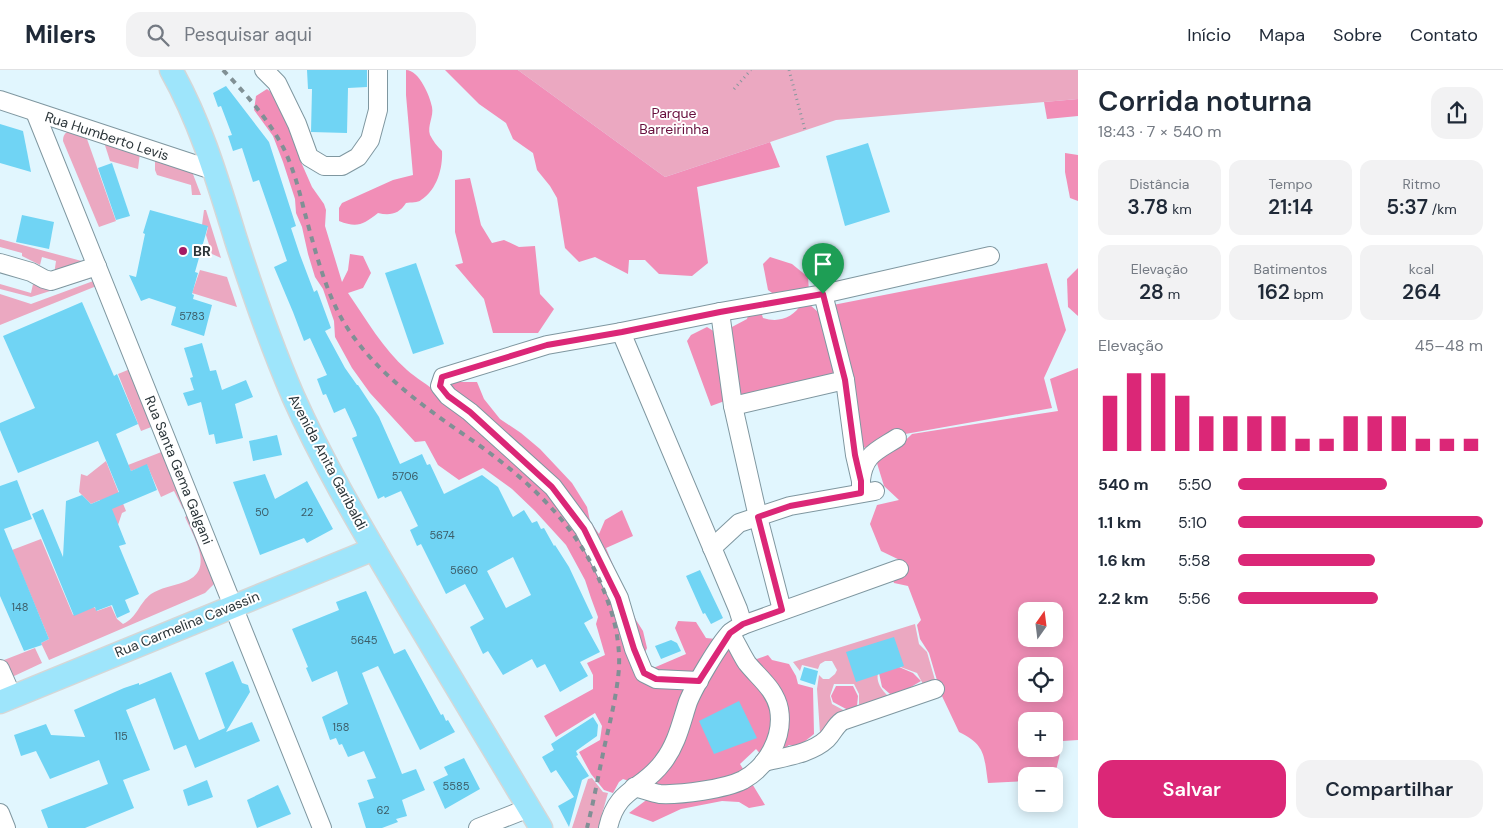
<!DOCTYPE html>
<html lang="pt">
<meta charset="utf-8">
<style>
body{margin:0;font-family:"DM Sans",sans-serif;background:#f2f2f3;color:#1f2937;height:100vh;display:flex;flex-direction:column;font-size:19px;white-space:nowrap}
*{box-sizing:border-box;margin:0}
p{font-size:16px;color:#747a83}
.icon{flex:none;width:28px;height:28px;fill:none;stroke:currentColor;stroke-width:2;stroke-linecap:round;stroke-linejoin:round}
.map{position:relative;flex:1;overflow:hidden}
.sheet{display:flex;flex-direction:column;background:#fff;width:425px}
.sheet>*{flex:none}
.needle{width:32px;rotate:14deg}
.buttons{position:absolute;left:1018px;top:532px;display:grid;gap:10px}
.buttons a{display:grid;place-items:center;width:45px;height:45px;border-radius:10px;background:#fff;box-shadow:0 2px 12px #0003;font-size:25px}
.pin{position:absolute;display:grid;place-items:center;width:42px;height:42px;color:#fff;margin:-51px -21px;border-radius:50% 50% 50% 0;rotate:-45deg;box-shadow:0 0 5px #0007}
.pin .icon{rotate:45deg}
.round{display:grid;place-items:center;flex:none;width:52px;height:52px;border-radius:15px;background:#f2f2f3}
.head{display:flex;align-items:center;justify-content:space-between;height:85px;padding:0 20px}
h1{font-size:28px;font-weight:600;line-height:38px}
.metrics{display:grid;grid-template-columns:repeat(3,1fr);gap:8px;height:85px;padding:5px 20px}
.metrics div{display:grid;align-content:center;border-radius:12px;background:#f2f2f3;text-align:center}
.metrics b{font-size:21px;font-weight:600}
.metrics small{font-size:14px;font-weight:400}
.metrics p{font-size:14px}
.chart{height:140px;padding:10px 20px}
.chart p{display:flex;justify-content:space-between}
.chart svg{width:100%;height:90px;margin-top:5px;stroke:#db2777;stroke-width:6}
.button{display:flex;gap:10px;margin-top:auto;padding:10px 20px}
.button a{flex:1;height:58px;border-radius:15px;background:#db2777;color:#fff;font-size:20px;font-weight:600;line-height:58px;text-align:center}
.button a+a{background:#f2f2f3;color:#1f2937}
ul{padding:0 20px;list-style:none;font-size:16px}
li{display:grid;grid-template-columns:80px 60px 1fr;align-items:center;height:38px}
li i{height:12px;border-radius:6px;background:#db2777}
header{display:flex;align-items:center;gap:30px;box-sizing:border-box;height:70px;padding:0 25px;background:#fff;border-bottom:1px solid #e0e1e3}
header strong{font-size:24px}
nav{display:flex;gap:28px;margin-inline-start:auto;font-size:18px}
.search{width:350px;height:45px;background:#f2f2f3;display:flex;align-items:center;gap:12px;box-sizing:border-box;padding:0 18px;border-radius:15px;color:#747a83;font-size:19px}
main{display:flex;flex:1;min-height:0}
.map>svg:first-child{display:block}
.green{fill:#eba8c1}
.forest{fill:#f18eb7;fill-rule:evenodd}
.building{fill:#70d4f4;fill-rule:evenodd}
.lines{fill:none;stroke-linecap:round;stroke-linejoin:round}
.minor-casing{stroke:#7f97a0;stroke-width:20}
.major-casing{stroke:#d5d7d7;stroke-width:25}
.path{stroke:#88979d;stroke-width:3;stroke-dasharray:1 4;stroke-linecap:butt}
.minor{stroke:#fff;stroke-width:18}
.major{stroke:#9ee5fb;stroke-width:22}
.rail{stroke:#809095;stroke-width:4;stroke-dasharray:6 6;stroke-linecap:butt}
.route-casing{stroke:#fff;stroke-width:10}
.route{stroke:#db2777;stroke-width:6}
.poi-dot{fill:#a41c65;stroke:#fff;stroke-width:2}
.labels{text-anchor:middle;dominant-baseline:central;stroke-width:4;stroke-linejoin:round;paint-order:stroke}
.number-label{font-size:11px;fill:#3c5d68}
.park-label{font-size:14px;fill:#68103e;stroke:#fff}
.street-label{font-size:14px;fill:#2b3539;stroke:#fff}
.poi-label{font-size:14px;font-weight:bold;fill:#2b3539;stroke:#fff;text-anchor:start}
</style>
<header>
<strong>Milers</strong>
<div class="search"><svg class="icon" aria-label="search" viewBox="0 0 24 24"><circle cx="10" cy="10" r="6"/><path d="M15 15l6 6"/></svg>Pesquisar aqui</div>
<nav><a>Início</a><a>Mapa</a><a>Sobre</a><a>Contato</a></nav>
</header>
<main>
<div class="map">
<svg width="1078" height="758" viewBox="0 0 1078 758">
<rect width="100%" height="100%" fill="#e1f6fe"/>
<g class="green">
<path d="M518,0H1078V29L836,50L665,107Z"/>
<path d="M70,60L84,66L87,69L116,151L99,157L63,71C63,65 65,63 70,60Z"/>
<path d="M104,72L140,83L138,99L110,91Z"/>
<path d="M155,88L191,99L201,125H192L191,115L157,105L155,100Z"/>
<path d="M204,140H206L221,188L212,184L206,165L208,157L202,155Z"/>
<path d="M0,169L89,193L54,205L56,191L42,187L40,195L22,186V183L0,177Z"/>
<path d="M200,200L227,207L237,237L192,223Z"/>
<path d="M93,202L95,207L31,227L0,219V214L31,223L33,214L48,219Z"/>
<path d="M96,210L99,215L0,255V224L31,234Z"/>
<path d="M135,297L159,354L141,361L118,304Z"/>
<path d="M164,381L186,438L183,439L174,421L161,427L147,395L131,401L128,395Z"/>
<path d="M106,391L126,441L122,443L118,455L100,430L91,434L79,422L81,404L87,406Z"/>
<path d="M189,444L215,513L205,523L49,590L41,573L49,569L12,480L41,469L73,545L94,537L97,541L111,536L117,549L123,554C137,548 139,533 151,524C160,518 173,516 184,512C216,501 194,468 185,447Z"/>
<path d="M915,554L919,574L927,582L935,610L923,614L917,603L884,591C874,605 876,614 888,626L859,635V624L854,614H834L830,626L832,634L847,642C835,647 828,647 824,660L820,663L817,619L819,605L823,609H829L835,604L837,600L832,591H825L820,594L818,599L802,595L800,601L793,592Z"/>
<path d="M35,578L42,593L12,607L4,590Z"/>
<path d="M592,708L603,722L608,723L598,758H572L588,709Z"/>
</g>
<g class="forest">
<path d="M406,0C419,0 430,26 432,37C434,46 427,56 430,65C433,71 437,76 442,81C443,98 437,120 421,130C418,133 411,132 406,133C399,144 390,146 378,143C363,155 357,158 339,151V138L342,133L393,110L413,105L406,25Z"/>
<path d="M445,0H518L665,107L770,72L780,97L697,117L708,193L692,206L659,204L645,190H629L628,204L595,187L579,192L565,178L557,128L550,116L537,100L533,83L513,69L506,53L479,34Z"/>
<path d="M267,19L277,27L283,36L301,92L312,117L324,134L326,140L325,156L342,212L348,200L350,184L363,186L371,203L363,218L348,223C366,249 383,279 407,300C416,308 428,315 438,323L451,312H477L484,329L500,349L521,363L540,379L572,413L587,437L590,451L599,464L605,450L622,440L633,466L606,478L636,550L643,561L647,578L643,587L651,599L686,584L675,558L678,551L696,552L706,568L745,572L754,590L768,585L772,590L789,594L796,606L798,614L813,618L814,664L799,676L789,675L778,684L763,687L756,679L740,694L765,735L749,738L739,732L722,731L681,739L653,752L629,743L649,728L629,711L623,709L619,712L613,723L604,720L591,704L579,682L600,670L602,656L595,643L556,667L544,646L593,619V605L587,593L605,585L596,554L598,547L591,528L585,510L566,475L535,441L512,419L483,398L459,410L438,395L425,371L415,372L370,323L352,298L335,267L334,251L323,219L315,207L308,184L302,157L296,143L295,129L283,92L273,66L254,40L256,26Z"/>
<path d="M1078,29V46L1047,49L1044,32Z"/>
<path d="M1065,83L1078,85V131L1070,128L1065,102Z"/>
<path d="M470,108L481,155L492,173L504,170L519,177L535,176L540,224L554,239L538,263H493L484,229L455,195L463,193L455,162V110Z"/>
<path d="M770,187L792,194L808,207L809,221L782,230L768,220L763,194Z"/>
<path d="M1047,193L1066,260L1044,308L1052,338L877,369L874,376L862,378L833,235Z"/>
<path d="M1078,198V246L1068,237L1067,209Z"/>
<path d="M802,233L809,234L818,242L836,303L741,325L711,336L687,271L691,265L707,257L715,262L730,258L747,249L749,242L760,239L763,248C779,253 793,248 802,233Z"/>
<path d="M1078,298V670L1063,671L1054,709V706H1026V711L988,713C984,686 986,675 959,662L941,624L929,583L920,569L917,555L921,550L908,516L894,513L892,507L905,505L906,493L881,481L870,454L877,435L899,430L884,416L876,390L894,381L912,364L1058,341L1050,309ZM1026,541H1054V569H1026ZM1026,596H1054V624H1026ZM1026,651H1054V679H1026Z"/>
<path d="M899,597L913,603L921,611L901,623L890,624L882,617L879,603Z"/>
<path d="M836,616H853L858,626L857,636L848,640L833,632L831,626Z"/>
</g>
<g class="building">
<path d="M307,0H367V17L348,18L347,63L311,62L312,19H308Z"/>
<path d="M226,16L269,72L296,156L291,158L300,185L314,222L317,220L331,258L325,261L345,298L357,315H358L379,347L400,394L422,384L427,395L430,394L444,424L482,405L498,417L513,447L524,440L532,453L537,451L541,459L544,458L554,476L555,475L569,497L593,548L584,553L600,582L580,592L588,606L560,622L545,594L537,598L532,589L503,605L488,581L483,584L470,557L484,549L465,514L446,524L421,474L417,476L410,460L418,456L401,421L385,428L384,426L378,429L352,368L357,366L356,362L345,338L334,343L326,324L323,325L317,309L327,305L310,268L304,271L293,242L274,197L287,191L275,156L259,110L253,112L242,78L233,81L228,66L232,65L221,36L218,37L213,23ZM513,487L531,525L506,538L487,501Z"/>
<path d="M0,54L23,61L31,102L0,93Z"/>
<path d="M868,73L890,142L845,156L826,86Z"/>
<path d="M112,93L130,146L116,150L98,98Z"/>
<path d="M150,140L208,156L195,202L198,203L192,224L194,225L193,229L212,235L204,266L171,255L176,237L149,228L141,231L129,205L136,207L145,164L143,163Z"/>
<path d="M22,145L54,152L49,179L16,172Z"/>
<path d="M416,193L444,274L413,284L385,203Z"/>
<path d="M82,232L114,306L117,304L138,354L116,364L131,401L147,394L157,420L112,439L126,474L119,476L139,524L125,530L130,542L117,548L112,535L96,541L95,537L74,546L32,444L43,439L63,487L66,431L82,425L91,434L119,422L98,371L18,403L0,360V353L35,338L3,266Z"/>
<path d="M202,273L210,301L216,300L222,320L246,310L253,327L235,334L243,368L216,374L214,364L209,365L201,332L188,336L183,323L194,320L190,308L193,307L184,278Z"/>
<path d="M277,365L282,385L253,391L249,371Z"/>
<path d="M265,404L275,429L307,411L333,459L307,473L304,468L260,485L233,412Z"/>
<path d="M17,410L32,449L4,459L49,569L41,573L42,575L24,581L0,526V416Z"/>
<path d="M700,500L723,548L711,554L705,543L703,544L686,506Z"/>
<path d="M366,521L394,584L405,579L441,645L443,644L446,651L448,650L455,662L420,680L378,596L362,603L402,704L416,699L425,720L402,730L407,746L396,749L398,752L382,758H366L358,733L374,728L367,710L376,708L364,681L348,687L342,674L339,675L336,668L330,670L322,647L348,634L337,601L312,612L306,598L308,597L292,559L339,540L336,532Z"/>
<path d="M894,567L904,596L856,612L846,582Z"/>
<path d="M671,570L677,573L681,581L661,589L655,576Z"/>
<path d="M233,591L242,613L248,615L250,622L226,662L252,652L260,671L195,698L186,675L174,680L155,628L126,640L150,700L123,710L134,738L85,758H48L41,740L108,714L99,690L50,709L36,681L21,686L14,665L46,654L51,665L85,667L74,640L124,618L139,613V615L171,602L199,670L225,658L205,603Z"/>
<path d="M804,597L818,601L815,615L800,610Z"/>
<path d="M739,631L757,668L714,684L699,651Z"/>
<path d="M593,647L598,655L597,666L576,681L578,685L576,686L589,706L582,710L569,757L558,736L574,727L556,700L551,703L542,687L554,680L551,674Z"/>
<path d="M464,688L480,719L445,739L433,712L448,705L444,697Z"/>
<path d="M207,710L213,727L188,736L183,720Z"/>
<path d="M278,715L291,744L257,758L247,730Z"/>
</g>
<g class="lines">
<defs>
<g id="minor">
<path d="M264,0L277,13L297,54L309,87L324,96H342L358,87L370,70L378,40V0"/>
<path d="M0,30L215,101"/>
<path d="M35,42L322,758"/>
<path d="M0,193L31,202L44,209L51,211L97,196"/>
<path d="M720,242L733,336L758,447L782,540"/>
<path d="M845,310L855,385L861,411V423"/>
<path d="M733,336L845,310L823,224"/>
<path d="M861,410C864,384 877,381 897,368"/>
<path d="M712,478L739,453L790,436L875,421"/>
<path d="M743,555L899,499"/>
<path d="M0,599L12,626"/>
<path d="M699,611L656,609L644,603L634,579L619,528L584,459L553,417L470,342L448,326L440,316L443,307L547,275L621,262L720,242L823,224L990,186"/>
<path d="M764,692C784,687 811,684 827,669C833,663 835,656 842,651L935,619"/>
<path d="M634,717C643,719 652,723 660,724C681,725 725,719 743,710C767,697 784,667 779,639C775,619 759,608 747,593C741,584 736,572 730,563"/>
<path d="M0,743L6,758"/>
<path d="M478,758L529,738"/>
<path d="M608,758C617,717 642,721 663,692C677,674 681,653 688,632C694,617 719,574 730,563C733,560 739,557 743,555L738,539L621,262"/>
</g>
<g id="major">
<path d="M171,0C201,53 218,112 236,170C253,223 271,275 293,326C324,396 364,462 403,528C449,604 495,681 541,758"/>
<path d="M0,632L374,479"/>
</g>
</defs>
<use href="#minor" class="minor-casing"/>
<use href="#major" class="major-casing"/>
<g class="path">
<path d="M789,0L805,60"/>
<path d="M734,19L751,0"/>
</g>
<use href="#minor" class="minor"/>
<use href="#major" class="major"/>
<path class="rail" d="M223,0C246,24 269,50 284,79C293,98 299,119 304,140C314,176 324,218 343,251C374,303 427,339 476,373C535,415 586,464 609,535C616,554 620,577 619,598C617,623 611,648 605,674C599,702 594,730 587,758"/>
</g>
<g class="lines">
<defs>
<path id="route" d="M823,224L845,310L855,385L861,411V423L790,436L758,447L782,540L743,554L730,563L699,611L656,609L644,603L634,579L618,528L584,459L552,417L470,342L448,326L440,316L442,307L547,275L622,262L720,242Z"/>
</defs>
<use href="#route" class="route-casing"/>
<use href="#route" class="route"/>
</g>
<circle class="poi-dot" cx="183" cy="181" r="5"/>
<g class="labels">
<g class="number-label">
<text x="192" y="246">5783</text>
<text x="405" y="406">5706</text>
<text x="262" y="442">50</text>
<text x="307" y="442">22</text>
<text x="442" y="465">5674</text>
<text x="464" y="500">5660</text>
<text x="20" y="537">148</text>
<text x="364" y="570">5645</text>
<text x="341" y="657">158</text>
<text x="121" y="666">115</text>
<text x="456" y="716">5585</text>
<text x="383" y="740">62</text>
</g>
<g class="park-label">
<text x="674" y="43">Parque<tspan x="674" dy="16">Barreirinha</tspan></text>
</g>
<g class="street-label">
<text transform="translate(107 66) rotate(18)">Rua Humberto Levis</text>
<text transform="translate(328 392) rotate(62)">Avenida Anita Garibaldi</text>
<text transform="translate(179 400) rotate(68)">Rua Santa Gema Galgani</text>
<text transform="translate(187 554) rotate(-22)">Rua Carmelina Cavassin</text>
</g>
<g class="poi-label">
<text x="193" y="181">BR</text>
</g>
</g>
</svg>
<div class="buttons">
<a><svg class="needle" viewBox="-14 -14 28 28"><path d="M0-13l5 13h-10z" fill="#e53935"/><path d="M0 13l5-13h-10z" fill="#747a83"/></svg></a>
<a><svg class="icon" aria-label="locate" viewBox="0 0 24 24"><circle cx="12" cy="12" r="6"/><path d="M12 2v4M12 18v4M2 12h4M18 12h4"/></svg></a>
<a>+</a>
<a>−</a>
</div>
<div class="pin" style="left:823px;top:224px;background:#1e9e55"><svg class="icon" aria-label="arrive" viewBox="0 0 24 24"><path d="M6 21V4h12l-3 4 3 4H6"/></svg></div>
</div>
<section class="sheet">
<div class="head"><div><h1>Corrida noturna</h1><p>18:43 · 7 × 540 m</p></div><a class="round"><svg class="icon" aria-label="share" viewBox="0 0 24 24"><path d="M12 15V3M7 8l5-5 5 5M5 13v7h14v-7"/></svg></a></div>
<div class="metrics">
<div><p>Distância</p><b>3.78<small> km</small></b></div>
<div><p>Tempo</p><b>21:14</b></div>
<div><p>Ritmo</p><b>5:37<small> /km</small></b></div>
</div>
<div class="metrics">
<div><p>Elevação</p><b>28<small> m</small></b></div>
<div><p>Batimentos</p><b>162<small> bpm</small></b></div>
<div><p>kcal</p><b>264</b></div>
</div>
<div class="chart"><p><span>Elevação</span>45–48 m</p>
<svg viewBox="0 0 160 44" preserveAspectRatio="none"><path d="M5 44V17M15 44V6M25 44V6M35 44V17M45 44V27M55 44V27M65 44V27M75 44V27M85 44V38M95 44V38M105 44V27M115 44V27M125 44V27M135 44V38M145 44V38M155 44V38"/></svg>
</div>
<ul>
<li><b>540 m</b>5:50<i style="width:61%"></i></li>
<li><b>1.1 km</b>5:10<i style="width:100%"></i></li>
<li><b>1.6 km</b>5:58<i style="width:56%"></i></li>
<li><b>2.2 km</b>5:56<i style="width:57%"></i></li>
</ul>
<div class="button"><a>Salvar</a><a>Compartilhar</a></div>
</section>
</main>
